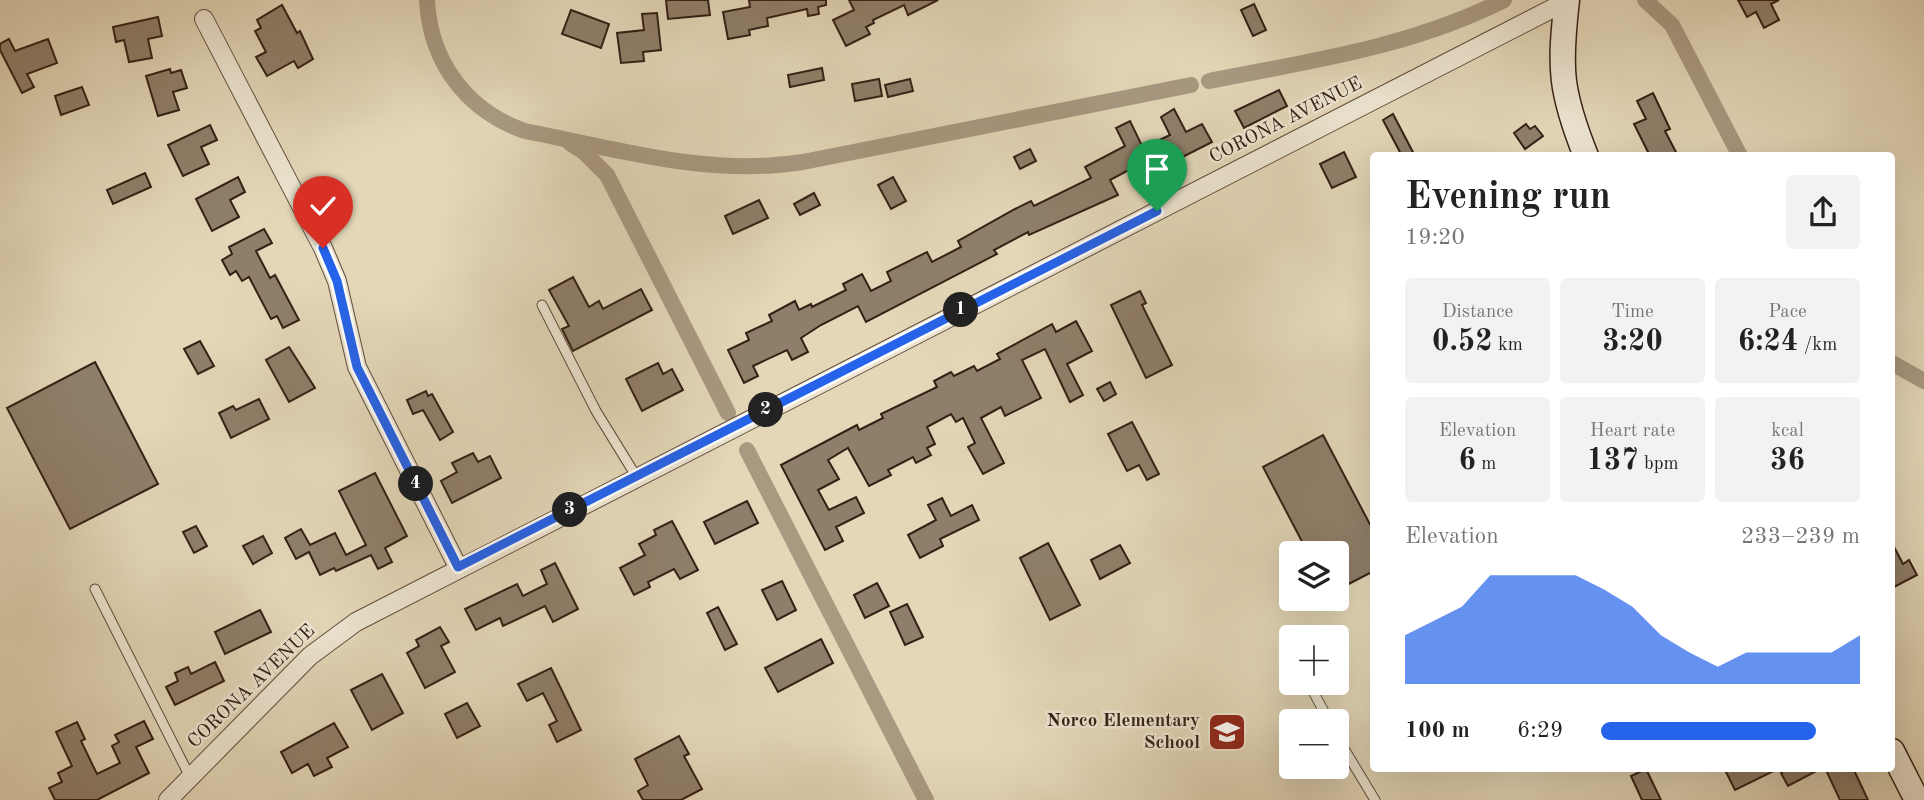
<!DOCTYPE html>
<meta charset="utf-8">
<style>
body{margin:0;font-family:"Old Standard TT",serif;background:#f2f2f2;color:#222;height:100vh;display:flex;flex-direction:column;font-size:26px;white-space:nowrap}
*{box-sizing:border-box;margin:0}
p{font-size:23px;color:#767676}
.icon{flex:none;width:38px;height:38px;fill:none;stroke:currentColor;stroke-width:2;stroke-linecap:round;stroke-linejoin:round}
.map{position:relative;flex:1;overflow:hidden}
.side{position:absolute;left:1370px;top:152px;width:525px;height:620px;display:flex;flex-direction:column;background:#fff;border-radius:7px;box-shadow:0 7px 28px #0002}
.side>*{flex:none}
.tools{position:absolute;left:1279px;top:541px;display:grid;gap:14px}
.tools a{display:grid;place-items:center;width:70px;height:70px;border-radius:7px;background:#fff;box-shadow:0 7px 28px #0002;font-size:35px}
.pin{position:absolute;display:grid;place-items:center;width:60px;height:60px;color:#fff;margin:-72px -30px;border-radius:50% 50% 50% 0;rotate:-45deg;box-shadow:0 0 7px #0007}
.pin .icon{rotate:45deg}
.km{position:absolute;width:35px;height:35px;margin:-18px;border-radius:50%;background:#222;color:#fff;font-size:19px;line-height:35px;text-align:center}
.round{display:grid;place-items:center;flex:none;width:74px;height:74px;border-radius:7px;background:#f2f2f2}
.summary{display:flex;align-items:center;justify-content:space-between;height:119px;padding:0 35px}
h1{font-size:38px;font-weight:700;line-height:52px}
.metrics{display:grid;grid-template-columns:repeat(3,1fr);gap:10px;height:119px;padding:7px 35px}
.metrics div{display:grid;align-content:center;border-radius:7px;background:#f2f2f2;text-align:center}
.metrics b{font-size:30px;font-weight:700}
.metrics small{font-size:19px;font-weight:400}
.metrics p{font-size:19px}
.chart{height:196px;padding:14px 35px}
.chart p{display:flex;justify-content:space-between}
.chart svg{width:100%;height:126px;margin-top:7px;fill:#2563eb;opacity:.7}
ul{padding:0 35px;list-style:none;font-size:23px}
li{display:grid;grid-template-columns:112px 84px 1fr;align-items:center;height:52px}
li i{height:18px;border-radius:9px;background:#2563eb}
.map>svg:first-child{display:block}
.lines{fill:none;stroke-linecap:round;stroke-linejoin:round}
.canal{stroke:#a89981;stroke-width:16}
.building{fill:#8f7f6a;stroke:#342016;stroke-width:2}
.lane-casing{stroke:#604e3e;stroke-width:11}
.street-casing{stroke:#604e3e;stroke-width:20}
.secondary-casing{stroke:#342016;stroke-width:27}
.lane{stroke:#ede5d1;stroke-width:9}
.street{stroke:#ede5d1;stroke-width:18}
.secondary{stroke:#ede5d1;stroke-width:24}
.route-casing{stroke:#fff;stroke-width:14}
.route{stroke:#2563eb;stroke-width:9}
.labels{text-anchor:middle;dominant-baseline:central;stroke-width:5;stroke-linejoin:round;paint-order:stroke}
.street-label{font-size:19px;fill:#342016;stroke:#ede5d1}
.poi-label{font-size:19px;font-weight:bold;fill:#342016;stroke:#ede5d1;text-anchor:end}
</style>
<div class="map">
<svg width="1924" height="800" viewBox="0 0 1924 800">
<rect width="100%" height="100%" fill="#e3d7b8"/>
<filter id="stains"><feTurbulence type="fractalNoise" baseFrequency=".00286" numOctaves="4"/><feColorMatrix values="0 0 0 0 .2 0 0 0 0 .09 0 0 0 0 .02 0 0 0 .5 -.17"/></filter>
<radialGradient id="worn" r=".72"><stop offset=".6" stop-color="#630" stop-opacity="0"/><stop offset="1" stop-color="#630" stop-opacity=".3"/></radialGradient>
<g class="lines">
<g class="canal">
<path d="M427,0C430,62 467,111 525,131C617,149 709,177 803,162L1191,85"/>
<path d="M1645,0L1672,25L1740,156"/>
<path d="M1209,81C1310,61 1411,47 1504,0"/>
<path d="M570,143L584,152L607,175L728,413"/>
<path d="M1892,363L1924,381"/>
<path d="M747,450L926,800"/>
</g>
</g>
<g class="building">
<path d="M666,0H708L710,15L668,19Z"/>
<path d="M749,0H826V5L818,7L819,14L808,16L807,9L767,18L768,26L749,30L750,35L728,39L723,12L750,7Z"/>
<path d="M849,0H938L908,15L904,5L873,20L874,23L866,27L870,34L846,46L833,20L854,10Z"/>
<path d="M1738,0H1779L1771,4L1779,20L1764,28L1756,12L1747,17Z"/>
<path d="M1254,4L1266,30L1253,36L1241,10Z"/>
<path d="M282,5L297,33L300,31L313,59L298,68L294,61L267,76L256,57L266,52L255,31L261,28L257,20Z"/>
<path d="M571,10L609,24L601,48L562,34Z"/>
<path d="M657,13L661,50L643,52L644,61L621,63L617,33L644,30L642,14Z"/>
<path d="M158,17L162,36L148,39L152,58L129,62L124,40L116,42L113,27Z"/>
<path d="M9,39L15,51L48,39L57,63L27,74L34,87L22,93L0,50V44Z"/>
<path d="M822,68L824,80L790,87L788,75Z"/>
<path d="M170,69L171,73L181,70L187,88L173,92L179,110L158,116L146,76Z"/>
<path d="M879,79L882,96L855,101L852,84Z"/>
<path d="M910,79L913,91L888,97L885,85Z"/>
<path d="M82,87L89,105L61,115L55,96Z"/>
<path d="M1279,90L1287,106L1244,128L1235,111Z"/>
<path d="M1653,93L1670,129L1665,131L1678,156H1650L1634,124L1646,119L1637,101Z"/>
<path d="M1174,109L1186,132L1202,124L1212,142L1143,177L1138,165L1110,180L1118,195L1029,235L1028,232L994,250L997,254L866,322L858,306L821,325L801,338L808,352L792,360L787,350L753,366L758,376L744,383L728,350L749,340L746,333L772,321L769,315L795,301L799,310L811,304L812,307L846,290L843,284L862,274L871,291L891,281L887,272L927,252L932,262L961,247L958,241L1015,209L1031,201L1034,206L1091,178L1085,167L1125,146L1116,128L1130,121L1143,148L1170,135L1161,117Z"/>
<path d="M1393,114L1415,156H1402L1383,120Z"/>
<path d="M1526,124L1530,129L1535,126L1543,136L1525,149L1514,133Z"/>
<path d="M210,125L217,140L201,147L209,164L183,176L168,145Z"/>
<path d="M1030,149L1036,161L1020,169L1014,157Z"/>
<path d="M1344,152L1356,177L1332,188L1320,164Z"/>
<path d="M145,173L151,187L113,204L107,190Z"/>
<path d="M238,177L245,192L230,200L239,217L212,231L196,199Z"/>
<path d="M893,177L906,201L891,209L878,185Z"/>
<path d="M814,193L820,205L800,215L794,204Z"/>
<path d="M759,200L768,218L733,234L725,216Z"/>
<path d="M264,229L272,243L256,251L270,278L275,275L299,320L283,328L277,316L271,319L249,277L242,281L236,271L230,275L222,260L232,254L229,247Z"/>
<path d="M573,277L589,307L599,301L603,309L641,289L652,310L573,351L562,329L569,326L549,290Z"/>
<path d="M1140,291L1146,303L1142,305L1172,365L1146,378L1111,305Z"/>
<path d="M1076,321L1092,351L1067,364L1083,395L1070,402L1045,349L1022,360L1041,398L1005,416L1001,407L981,418L1004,463L983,474L968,447L975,443L963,418L956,422L951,414L927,427L935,444L927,448L931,455L916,463L913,457L888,470L891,475L869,486L848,448L828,460L839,479L818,490L829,510L856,497L864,513L836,527L843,541L825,550L781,465L857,425L859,430L883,418L881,414L937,387L934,381L951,372L954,376L974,366L977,371L1000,359L997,354L1052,324L1056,332Z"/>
<path d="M200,341L214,366L198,374L184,349Z"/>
<path d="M289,347L315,388L289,402L266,360Z"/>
<path d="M95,362L158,484L70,529L7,408Z"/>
<path d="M658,363L663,374L672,369L683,390L642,411L626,379Z"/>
<path d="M1110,382L1116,394L1104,401L1097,389Z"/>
<path d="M426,391L428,396L432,394L453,432L440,440L423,410L413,414L407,400Z"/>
<path d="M259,399L269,419L231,438L219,413L233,406L236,410Z"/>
<path d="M1132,422L1159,474L1147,480L1139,465L1127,471L1108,434Z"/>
<path d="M1323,435L1374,532V571L1337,590V553H1308L1263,467Z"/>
<path d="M473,453L478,462L490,456L501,478L452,503L441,481L457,472L452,463Z"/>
<path d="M375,473L407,536L385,548L392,562L378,569L371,555L336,571L334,568L320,575L309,552L296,559L285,538L301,529L310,545L335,533L346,555L366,545L339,491Z"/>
<path d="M942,498L951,516L972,505L979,520L940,539L943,546L920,558L908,535L936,520L928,505Z"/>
<path d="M747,501L758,523L715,544L704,522Z"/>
<path d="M672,521L698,570L680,579L674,569L648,582L650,587L634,595L620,568L645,555L639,544L656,535L654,530Z"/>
<path d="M196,526L207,546L194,553L183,532Z"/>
<path d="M263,536L272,553L253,564L243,546Z"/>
<path d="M1048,543L1080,605L1050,620L1020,558Z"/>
<path d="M1892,543L1903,564L1909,560L1917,575L1892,588Z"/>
<path d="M1120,545L1130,563L1100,579L1091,560Z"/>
<path d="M555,563L578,609L553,622L545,606L503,626L500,618L476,630L465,609L517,584L523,596L547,584L541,570Z"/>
<path d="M782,581L796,610L777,620L762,590Z"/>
<path d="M877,583L889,606L865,618L854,595Z"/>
<path d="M907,604L923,637L905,645L890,612Z"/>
<path d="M718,607L737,644L725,650L707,613Z"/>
<path d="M260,610L271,632L225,654L215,632Z"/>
<path d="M440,627L449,642L441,646L455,672L425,688L407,653L419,646L416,640Z"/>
<path d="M821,639L833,663L778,692L765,668Z"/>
<path d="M215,662L224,681L175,705L166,687L178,681L175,673L188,667L191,674Z"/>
<path d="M551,668L581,730L557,742L549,725L557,721L543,693L527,701L518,684Z"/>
<path d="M382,674L403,713L372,730L351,690Z"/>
<path d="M467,703L480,726L457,738L445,714Z"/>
<path d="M144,721L153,739L136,747L149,773L97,800H55L49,788L62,782L58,773L72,766L56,732L77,722L85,739L81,741L97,774L120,763L112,746L119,742L115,735Z"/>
<path d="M334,723L348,747L327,758L332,767L314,776L308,764L292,773L281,752Z"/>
<path d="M679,736L689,754L684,756L702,789L681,800H643L638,791L648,785L635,759Z"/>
<path d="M1724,768H1780L1735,790Z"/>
<path d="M1789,768H1822L1788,786L1781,773Z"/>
<path d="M1825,768H1853L1868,800H1840Z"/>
<path d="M1646,769L1661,800H1642L1631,776Z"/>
</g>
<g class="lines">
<defs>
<g id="lane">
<path d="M542,305L596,411L636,476"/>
<path d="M95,589L190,777"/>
<path d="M1308,682L1329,721"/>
<path d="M1337,737L1375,800"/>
</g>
<g id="street">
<path d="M204,19L323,248L337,281L357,367L458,567"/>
<path d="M168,800L310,656L356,622L1569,0"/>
</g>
<g id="secondary">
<path d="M1567,0C1559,68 1560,91 1586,156"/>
<path d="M1892,751L1917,800"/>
</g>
</defs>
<use href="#lane" class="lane-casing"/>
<use href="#street" class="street-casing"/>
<use href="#secondary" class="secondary-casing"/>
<use href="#lane" class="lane"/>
<use href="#street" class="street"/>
<use href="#secondary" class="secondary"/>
</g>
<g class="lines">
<defs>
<path id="route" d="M323,248L337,281L357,367L458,567L1157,211"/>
</defs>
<use href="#route" class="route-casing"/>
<use href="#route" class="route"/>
</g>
<defs>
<symbol id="school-square" viewBox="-11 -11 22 22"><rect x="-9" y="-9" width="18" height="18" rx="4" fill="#8f2418" stroke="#ede5d1"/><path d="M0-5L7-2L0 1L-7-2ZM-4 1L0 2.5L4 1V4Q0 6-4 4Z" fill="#fff"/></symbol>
</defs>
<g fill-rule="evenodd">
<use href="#school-square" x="1205" y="710" width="44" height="44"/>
</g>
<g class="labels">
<g class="street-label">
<text transform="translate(1286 121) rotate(-27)">CORONA AVENUE</text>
<text transform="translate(252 687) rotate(-44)">CORONA AVENUE</text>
</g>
<g class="poi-label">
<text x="1200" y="721">Norco Elementary<tspan x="1200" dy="22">School</tspan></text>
</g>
</g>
<rect width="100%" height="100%" filter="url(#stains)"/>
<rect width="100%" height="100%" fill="url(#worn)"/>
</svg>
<div class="tools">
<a><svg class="icon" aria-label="layers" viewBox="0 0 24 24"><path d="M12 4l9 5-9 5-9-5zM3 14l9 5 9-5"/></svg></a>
<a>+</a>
<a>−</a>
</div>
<div class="pin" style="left:1157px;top:211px;background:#1e9e55"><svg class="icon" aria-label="arrive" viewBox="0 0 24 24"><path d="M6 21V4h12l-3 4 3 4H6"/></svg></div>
<div class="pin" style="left:323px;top:248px;background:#d93025"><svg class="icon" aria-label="check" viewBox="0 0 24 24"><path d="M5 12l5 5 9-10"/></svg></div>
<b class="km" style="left:961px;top:310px">1</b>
<b class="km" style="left:766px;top:410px">2</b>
<b class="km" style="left:570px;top:510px">3</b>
<b class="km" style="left:416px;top:484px">4</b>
<section class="side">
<div class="summary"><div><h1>Evening run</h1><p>19:20</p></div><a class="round"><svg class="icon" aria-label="share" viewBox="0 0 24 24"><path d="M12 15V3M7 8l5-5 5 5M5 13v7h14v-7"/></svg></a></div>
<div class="metrics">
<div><p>Distance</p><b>0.52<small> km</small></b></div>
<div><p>Time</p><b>3:20</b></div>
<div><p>Pace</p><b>6:24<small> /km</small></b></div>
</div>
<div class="metrics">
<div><p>Elevation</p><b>6<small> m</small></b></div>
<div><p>Heart rate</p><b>137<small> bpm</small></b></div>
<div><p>kcal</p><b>36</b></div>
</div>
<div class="chart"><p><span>Elevation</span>233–239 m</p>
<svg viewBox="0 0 160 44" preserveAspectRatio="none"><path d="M0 44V27L10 22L20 17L30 6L40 6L50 6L60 6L70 11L80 17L90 27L100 33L110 38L120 33L130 33L140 33L150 33L160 27V44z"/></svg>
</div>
<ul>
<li><b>100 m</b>6:29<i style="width:83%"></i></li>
</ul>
</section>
</div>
